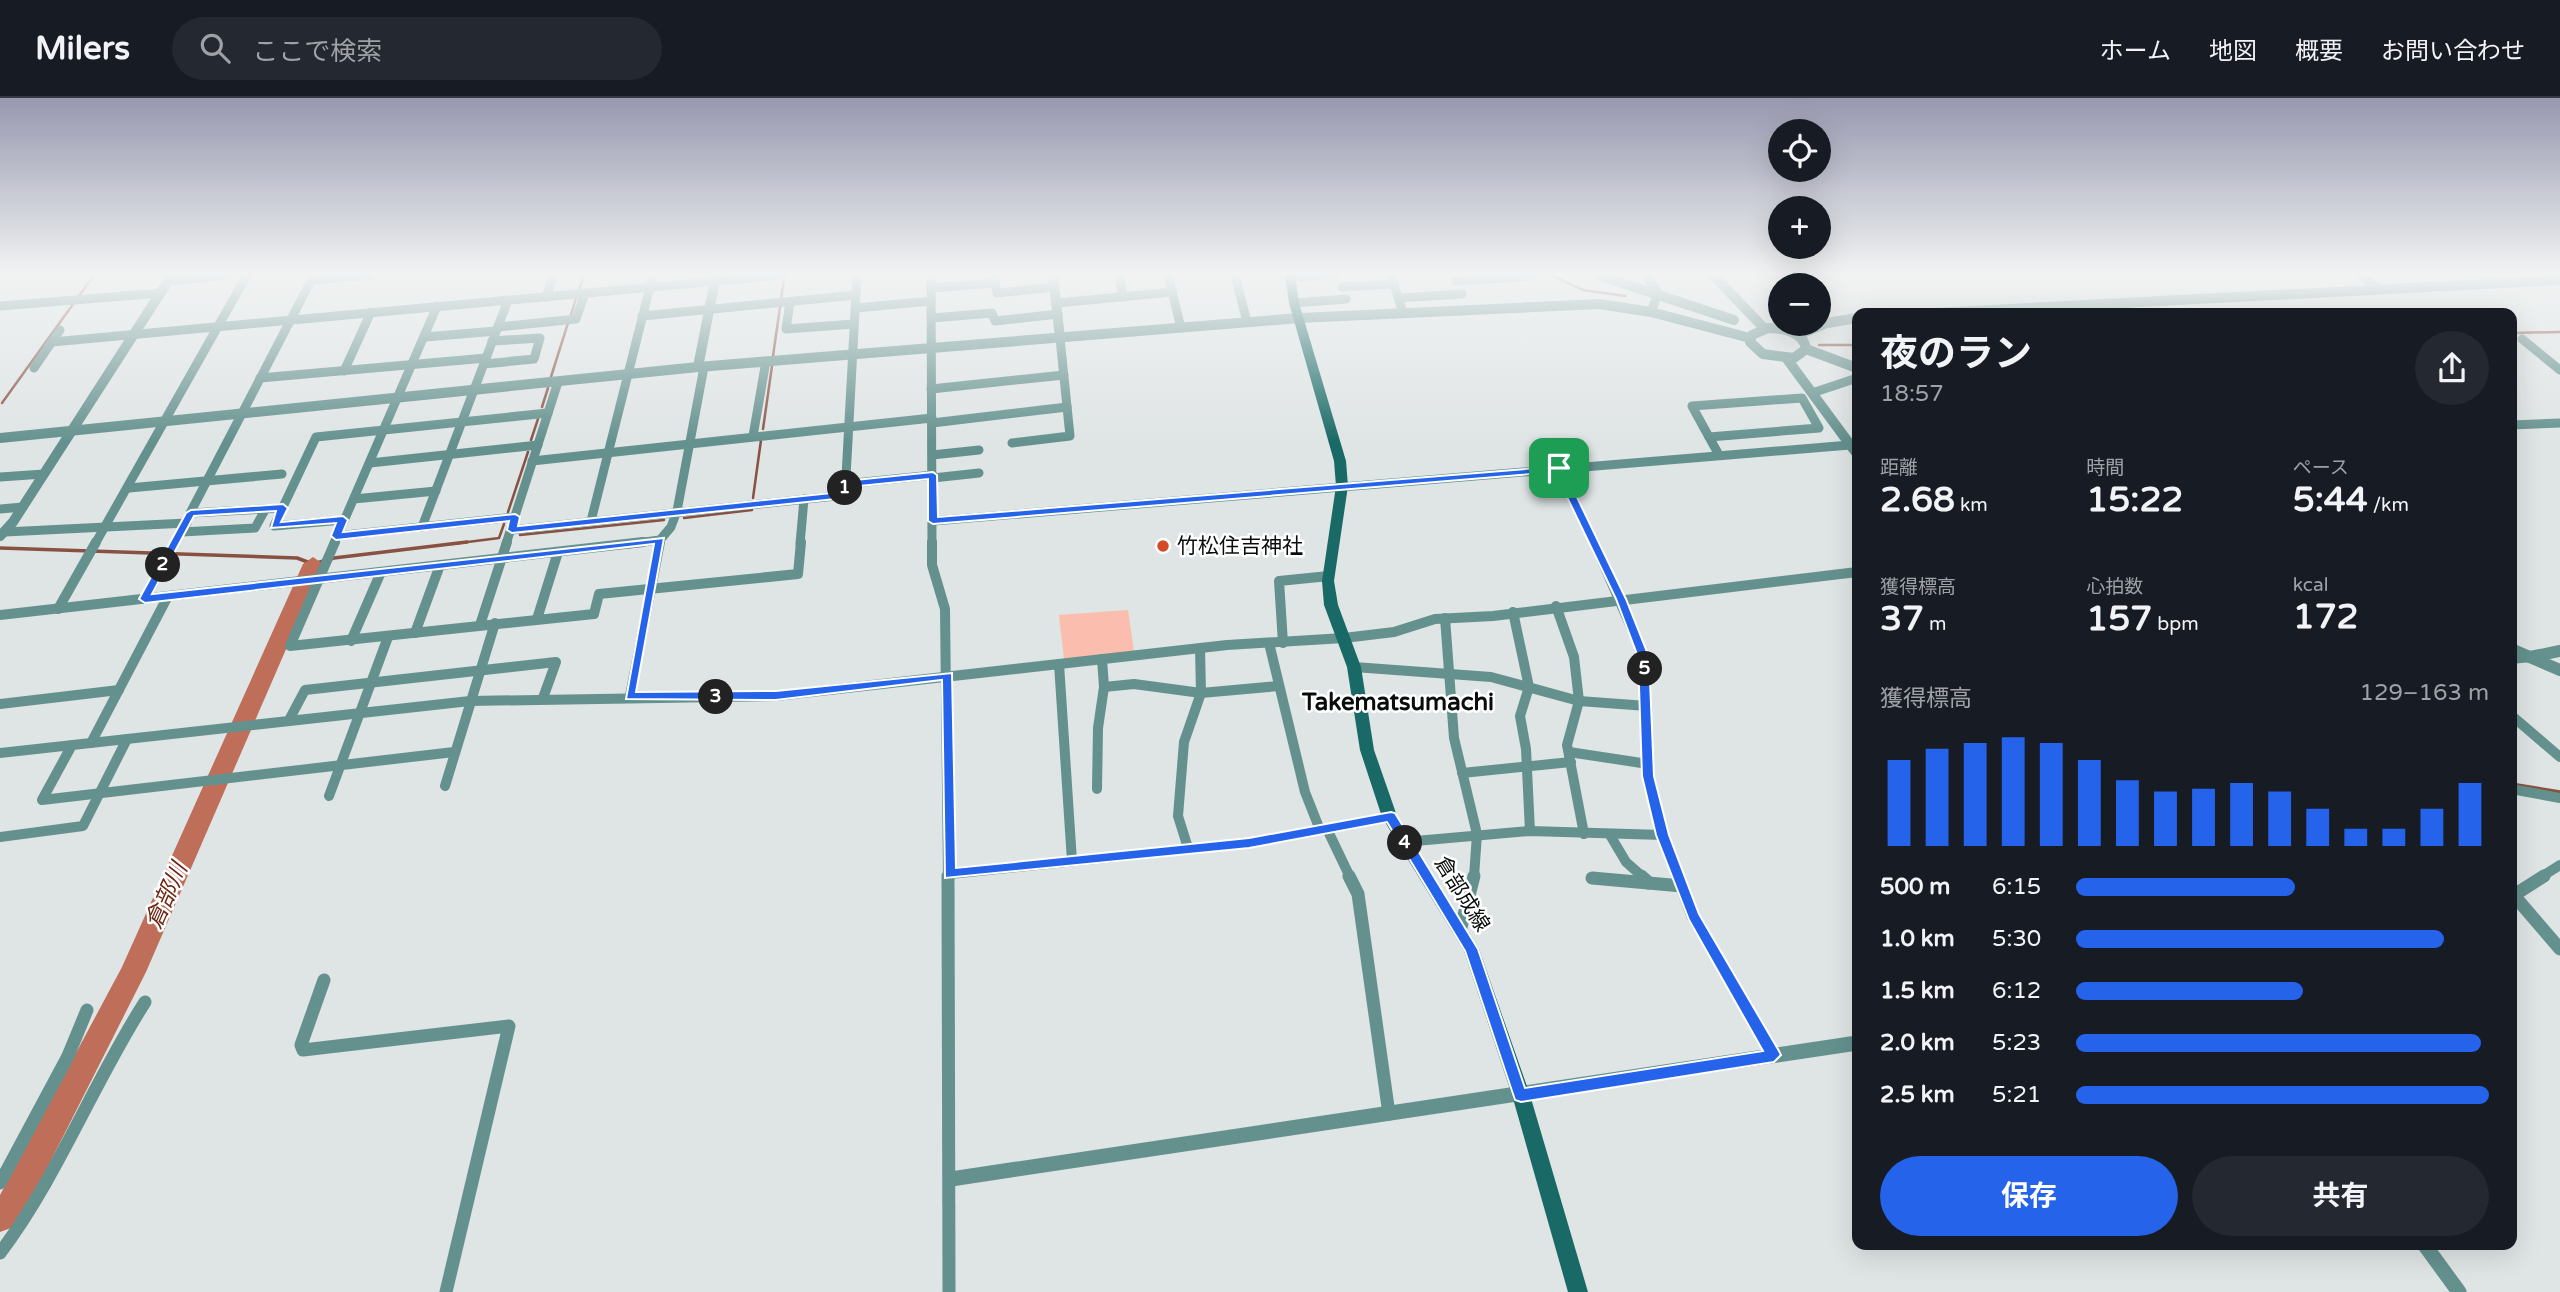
<!DOCTYPE html>
<html lang="ja">
<meta charset="utf-8">
<style>
body{margin:0;font-family:"Varela Round","Noto Sans JP",sans-serif;background:#242831;color:#f1f3f6;height:100vh;display:flex;flex-direction:column;font-size:26px;white-space:nowrap}
*{box-sizing:border-box;margin:0}
p{font-size:23px;color:#9ea1a6}
.icon{flex:none;width:38px;height:38px;fill:none;stroke:currentColor;stroke-width:2;stroke-linecap:round;stroke-linejoin:round}
.map{position:relative;flex:1;overflow:hidden}
.sheet{position:absolute;left:1852px;top:210px;width:665px;height:942px;display:flex;flex-direction:column;background:#171b24;border-radius:14px;box-shadow:0 7px 28px #0002}
.sheet>*{flex:none}
.fabs{position:absolute;left:1768px;top:21px;display:grid;gap:14px}
.fabs a{display:grid;place-items:center;width:63px;height:63px;border-radius:50%;background:#171b24;box-shadow:0 7px 28px #0002;font-size:35px}
.pin{position:absolute;display:grid;place-items:center;width:60px;height:60px;color:#fff;margin:-30px;border-radius:14px;box-shadow:0 4px 10px #0006}
.km{position:absolute;width:35px;height:35px;margin:-18px;border-radius:50%;background:#222;color:#fff;font-size:19px;line-height:35px;text-align:center}
.round{display:grid;place-items:center;flex:none;width:74px;height:74px;border-radius:37px;background:#242831}
.head{display:flex;align-items:center;justify-content:space-between;height:119px;padding:0 28px}
h1{font-size:38px;font-weight:700;line-height:52px}
.figures{display:grid;grid-template-columns:repeat(3,1fr);gap:10px;height:119px;padding:7px 28px}
.figures div{display:grid;align-content:center}
.figures b{font-size:35px;font-weight:700}
.figures small{font-size:19px;font-weight:400}
.figures p{font-size:19px}
.chart{height:196px;padding:14px 28px}
.chart p{display:flex;justify-content:space-between}
.chart svg{width:100%;height:126px;margin-top:7px;stroke:#2563eb;stroke-width:6}
.button{display:flex;gap:14px;margin-top:auto;padding:14px 28px}
.button a{flex:1;height:80px;border-radius:42px;background:#2563eb;color:#fff;font-size:28px;font-weight:700;line-height:80px;text-align:center}
.button a+a{background:#242831;color:#f1f3f6}
ul{padding:0 28px;list-style:none;font-size:23px}
li{display:grid;grid-template-columns:112px 84px 1fr;align-items:center;height:52px}
li i{height:18px;border-radius:9px;background:#2563eb}
header{display:flex;align-items:center;gap:42px;box-sizing:border-box;height:98px;padding:0 35px;background:#171b24;border-bottom:2px solid #363941}
header strong{font-size:33px}
nav{display:flex;gap:38px;margin-inline-start:auto;font-size:24px}
.search{width:490px;height:63px;background:#242831;display:flex;align-items:center;gap:18px;box-sizing:border-box;padding:0 24px;border-radius:38px;color:#9ea1a6;font-size:26px}
.map>svg:first-child{display:block}
.green{fill:#fbbdad}
.lines{fill:none;stroke-linecap:round;stroke-linejoin:round}
.stream-far1{stroke:#895142;stroke-width:2.5}
.stream{stroke:#895142;stroke-width:3.5}
.river{fill:#bf6e59;fill-rule:evenodd}
.minor-far2{stroke:#64918e;stroke-width:9}
.minor-far1{stroke:#64918e;stroke-width:10}
.minor{stroke:#64918e;stroke-width:13}
.tertiary-far2{stroke:#64918e;stroke-width:10}
.tertiary-far1{stroke:#64918e;stroke-width:12}
.tertiary{stroke:#64918e;stroke-width:15}
.secondary{fill:#196966;fill-rule:evenodd}
.route{fill:#2563eb;stroke:#fff;stroke-width:2;fill-rule:evenodd}
.poi-dot{fill:#d44a28;stroke:#fff;stroke-width:2.5}
.labels{text-anchor:middle;dominant-baseline:central;stroke-width:5;stroke-linejoin:round;paint-order:stroke}
.poi-label{font-size:21px;fill:#0a0c0c;stroke:#fff;text-anchor:start}
.street-label{font-size:21px;fill:#0a0c0c;stroke:#fff}
.water-label{font-size:23px;font-style:italic;fill:#702512;stroke:#fff}
.quarter-label{font-size:24px;font-weight:bold;fill:#0a0c0c;stroke:#fff}
</style>
<header>
<strong>Milers</strong>
<div class="search"><svg class="icon" aria-label="search" viewBox="0 0 24 24"><circle cx="10" cy="10" r="6"/><path d="M15 15l6 6"/></svg>ここで検索</div>
<nav><a>ホーム</a><a>地図</a><a>概要</a><a>お問い合わせ</a></nav>
</header>
<div class="map">
<svg width="2560" height="1194" viewBox="0 0 2560 1194">
<rect width="100%" height="100%" fill="#dfe4e4"/>
<path class="green" d="M1128,512L1134,554L1064,561L1059,517Z"/>
<g class="lines">
<g class="stream-far1">
<path d="M1551,177L1583,192L1625,198"/>
<path d="M579,192L584,177"/>
<path d="M781,201L784,181"/>
<path d="M571,217L576,200"/>
<path d="M2511,235L2560,234"/>
<path d="M1819,247H1857"/>
<path d="M773,258L780,209"/>
<path d="M550,282L568,225"/>
<path d="M2,305L94,177"/>
<path d="M542,309L548,290"/>
<path d="M763,331L772,268"/>
<path d="M531,342L538,321"/>
<path d="M753,400L761,342"/>
<path d="M508,414L528,354"/>
<path d="M684,420L752,412"/>
<path d="M520,437L664,422"/>
<path d="M452,446L499,440L504,426"/>
</g>
<g class="stream">
<path d="M0,450L297,460L313,466L334,460L467,444"/>
<path d="M2511,686L2560,694"/>
</g>
<path class="river" d="M313,459L323,466L146,874L25,1114L11,1130L0,1134V1097L122,869L303,466Z"/>
<g class="minor-far2">
<path d="M931,177L932,446"/>
<path d="M994,177L997,195L1055,189"/>
<path d="M1119,177L1123,199"/>
<path d="M1168,177L1181,230"/>
<path d="M1235,177L1247,224"/>
<path d="M1391,177L1403,215"/>
<path d="M1646,177L1658,195L1651,214"/>
<path d="M2361,177L2378,191"/>
<path d="M1291,179L1335,177"/>
<path d="M311,182L370,177"/>
<path d="M169,183L231,177"/>
<path d="M1456,183L1532,178"/>
<path d="M1342,189L1394,186"/>
<path d="M931,190L995,185"/>
<path d="M546,199L553,177"/>
<path d="M1399,200L1462,196"/>
<path d="M790,204L786,231L854,226"/>
<path d="M1057,205L1172,194"/>
<path d="M1294,205L1346,201"/>
<path d="M2119,205L2128,215"/>
<path d="M0,208L161,195"/>
<path d="M856,210L931,203"/>
<path d="M642,218L856,197"/>
<path d="M932,220L992,215L995,223L1058,216"/>
<path d="M498,229L576,221L585,195"/>
<path d="M425,239L496,233"/>
<path d="M2522,241L2560,272"/>
<path d="M52,244L783,177"/>
<path d="M484,266L534,261L540,240L492,243"/>
<path d="M34,270L60,232"/>
<path d="M344,273L371,214"/>
<path d="M260,280L486,260"/>
<path d="M931,291L1064,277"/>
<path d="M1812,295L1857,280"/>
<path d="M1802,300L1819,330L1709,339L1692,308Z"/>
<path d="M932,325L1067,309"/>
<path d="M2511,327L2560,325"/>
<path d="M753,338L766,263"/>
<path d="M1709,339L1719,357"/>
<path d="M1012,345L1070,338L1060,240"/>
<path d="M932,357L979,352"/>
<path d="M532,363L932,320"/>
<path d="M370,365L538,347"/>
<path d="M1559,370L1595,446"/>
<path d="M0,379L44,376"/>
<path d="M933,380L979,375"/>
<path d="M845,386L933,377"/>
<path d="M129,390L282,376"/>
<path d="M354,401L436,393"/>
<path d="M0,411L23,409"/>
<path d="M191,415L283,410"/>
<path d="M343,422L274,428L316,339L548,315"/>
<path d="M591,423L653,177"/>
<path d="M933,423L1850,347"/>
<path d="M422,429L508,202"/>
<path d="M512,432L845,397L857,177"/>
<path d="M5,434L187,425"/>
<path d="M182,434L255,430L265,412"/>
<path d="M336,438L515,419"/>
<path d="M95,446L247,177"/>
<path d="M174,446L314,177"/>
<path d="M334,446L437,208"/>
<path d="M506,446L558,284"/>
<path d="M628,446L660,442L671,429L677,413L704,269"/>
<path d="M659,446L660,442"/>
<path d="M800,446L804,401"/>
</g>
<g class="minor-far1">
<path d="M335,444L290,548L594,516L599,496L798,476L801,444"/>
<path d="M932,444V467L945,511L948,779"/>
<path d="M1594,444L1644,559L1648,678L1663,737L1679,779"/>
<path d="M145,501L175,444"/>
<path d="M1556,508L1574,559L1579,603L1567,647L1584,736"/>
<path d="M58,511L96,444"/>
<path d="M1513,514L1529,589L1520,618L1526,651L1530,733"/>
<path d="M0,517L643,444"/>
<path d="M1445,520L1454,640L1477,736L1474,779"/>
<path d="M537,521L558,454"/>
<path d="M480,527L507,444"/>
<path d="M415,535L440,467"/>
<path d="M351,543L381,474"/>
<path d="M1269,545L1305,694L1320,732"/>
<path d="M1283,545L1279,483L1329,478"/>
<path d="M2511,561L2530,559"/>
<path d="M1059,566L1072,763"/>
<path d="M1354,569L1491,579L1579,603L1647,608"/>
<path d="M1104,589L1134,586L1201,595L1279,588"/>
<path d="M630,598L660,444"/>
<path d="M0,606L119,592"/>
<path d="M2511,617L2560,659"/>
<path d="M289,622L305,592L556,564L543,600"/>
<path d="M91,645L168,498"/>
<path d="M72,647L42,702L454,654"/>
<path d="M1569,654L1648,666"/>
<path d="M0,655L470,603L776,598L1227,547L1344,540L1394,534L1435,521L1493,518L1857,474"/>
<path d="M1462,675L1571,664"/>
<path d="M445,688L495,525"/>
<path d="M1097,691L1098,630L1104,589L1102,561"/>
<path d="M2511,691L2560,700"/>
<path d="M329,698L388,539"/>
<path d="M1327,731L1350,779"/>
<path d="M1610,737L1626,764L1643,779"/>
<path d="M0,739L83,728L127,641"/>
<path d="M1404,744L1530,733L1663,737"/>
<path d="M1188,750L1178,718L1184,644L1201,595L1200,550"/>
<path d="M950,776L1249,745L1390,719"/>
<path d="M2541,779L2560,767"/>
</g>
<g class="minor">
<path d="M948,778L949,1194"/>
<path d="M1349,778L1358,796L1389,1016"/>
<path d="M1641,778L1649,785"/>
<path d="M1678,778L1693,818L1774,957"/>
<path d="M1592,780L1682,788"/>
<path d="M2511,794L2560,851"/>
<path d="M2511,799L2544,778"/>
<path d="M1460,833L1474,778"/>
<path d="M324,882L301,947L303,952L509,928L446,1194"/>
<path d="M0,1085L68,958L87,912"/>
<path d="M0,1155C58,1078 93,985 145,904"/>
</g>
<g class="tertiary-far2">
<path d="M1053,177L1060,240"/>
<path d="M1598,177L1734,222"/>
<path d="M1713,177L1764,230"/>
<path d="M1933,215L2560,182"/>
<path d="M1768,230C1783,230 1804,234 1806,251L1794,260L1763,256L1750,244L1752,237Z"/>
<path d="M1798,237L1827,225L1857,220"/>
<path d="M1806,251L1857,270"/>
<path d="M1787,261L1857,356"/>
<path d="M698,269L716,177"/>
<path d="M0,340L698,269L1299,220L1599,206L1651,214L1750,240"/>
<path d="M0,438L13,424L172,177"/>
</g>
<g class="tertiary-far1">
<path d="M2511,551L2560,572"/>
<path d="M2530,559L2560,553"/>
</g>
<g class="tertiary">
<path d="M951,1081L1857,945"/>
<path d="M2424,1146L2459,1194"/>
</g>
<path class="secondary" d="M1285,177H1295L1299,205L1346,363L1348,388L1334,483L1338,507L1361,569L1374,652L1397,718L1479,851L1530,997L1588,1194H1568L1512,997L1464,853L1382,719L1360,652L1347,569L1324,507L1322,483L1336,388L1334,363L1289,205Z"/>
</g>
<linearGradient id="sky" x2="0" y2="1"><stop stop-color="#9798af"/><stop offset="0.51" stop-color="#f1f3f3"/><stop offset="1" stop-color="#f1f3f3" stop-opacity="0"/></linearGradient>
<rect width="2560" height="344" fill="url(#sky)"/>
<path class="route" d="M1562,368L1626,501L1649,559L1654,678L1669,737L1699,816L1779,953L1781,957L1774,964L1521,1004L1515,1002L1465,853L1387,724L1249,750L945,780L942,582L776,602L626,601L654,446L145,505L139,501L186,415L191,412L283,406L288,410L281,424L343,418L348,422L343,434L515,416L520,419L518,428L840,394L841,387L845,383L933,374L937,377L938,419ZM1555,374L1616,501L1638,559L1642,678L1656,737L1689,822L1763,953L1525,990L1478,851L1395,715L1391,714L1249,740L956,770L952,575L776,593L636,594L664,440L152,496L194,418L276,413L271,430L336,425L331,438L336,442L509,423L507,432L512,435L845,400L849,397L850,389L928,381V423L933,426Z"/>
<circle class="poi-dot" cx="1163" cy="448" r="7"/>
<g class="labels">
<g class="poi-label">
<text x="1177" y="448">竹松住吉神社</text>
</g>
<g class="street-label">
<text transform="translate(1462 796) rotate(58)">倉部成線</text>
</g>
<g class="water-label">
<text transform="translate(167 798) rotate(-66)">倉部川</text>
</g>
<g class="quarter-label">
<text x="1398" y="604">Takematsumachi</text>
</g>
</g>
</svg>
<div class="fabs">
<a><svg class="icon" aria-label="locate" viewBox="0 0 24 24"><circle cx="12" cy="12" r="6"/><path d="M12 2v4M12 18v4M2 12h4M18 12h4"/></svg></a>
<a>+</a>
<a>−</a>
</div>
<div class="pin" style="left:1559px;top:370px;background:#1e9e55"><svg class="icon" aria-label="arrive" viewBox="0 0 24 24"><path d="M6 21V4h12l-3 4 3 4H6"/></svg></div>
<b class="km" style="left:845px;top:390px">1</b>
<b class="km" style="left:163px;top:467px">2</b>
<b class="km" style="left:716px;top:599px">3</b>
<b class="km" style="left:1405px;top:745px">4</b>
<b class="km" style="left:1645px;top:571px">5</b>
<section class="sheet">
<div class="head"><div><h1>夜のラン</h1><p>18:57</p></div><a class="round"><svg class="icon" aria-label="share" viewBox="0 0 24 24"><path d="M12 15V3M7 8l5-5 5 5M5 13v7h14v-7"/></svg></a></div>
<div class="figures">
<div><p>距離</p><b>2.68<small> km</small></b></div>
<div><p>時間</p><b>15:22</b></div>
<div><p>ペース</p><b>5:44<small> /km</small></b></div>
</div>
<div class="figures">
<div><p>獲得標高</p><b>37<small> m</small></b></div>
<div><p>心拍数</p><b>157<small> bpm</small></b></div>
<div><p>kcal</p><b>172</b></div>
</div>
<div class="chart"><p><span>獲得標高</span>129–163 m</p>
<svg viewBox="0 0 160 44" preserveAspectRatio="none"><path d="M5 44V14M15 44V10M25 44V8M35 44V6M45 44V8M55 44V14M65 44V21M75 44V25M85 44V24M95 44V22M105 44V25M115 44V31M125 44V38M135 44V38M145 44V31M155 44V22"/></svg>
</div>
<ul>
<li><b>500 m</b>6:15<i style="width:53%"></i></li>
<li><b>1.0 km</b>5:30<i style="width:89%"></i></li>
<li><b>1.5 km</b>6:12<i style="width:55%"></i></li>
<li><b>2.0 km</b>5:23<i style="width:98%"></i></li>
<li><b>2.5 km</b>5:21<i style="width:100%"></i></li>
</ul>
<div class="button"><a>保存</a><a>共有</a></div>
</section>
</div>
